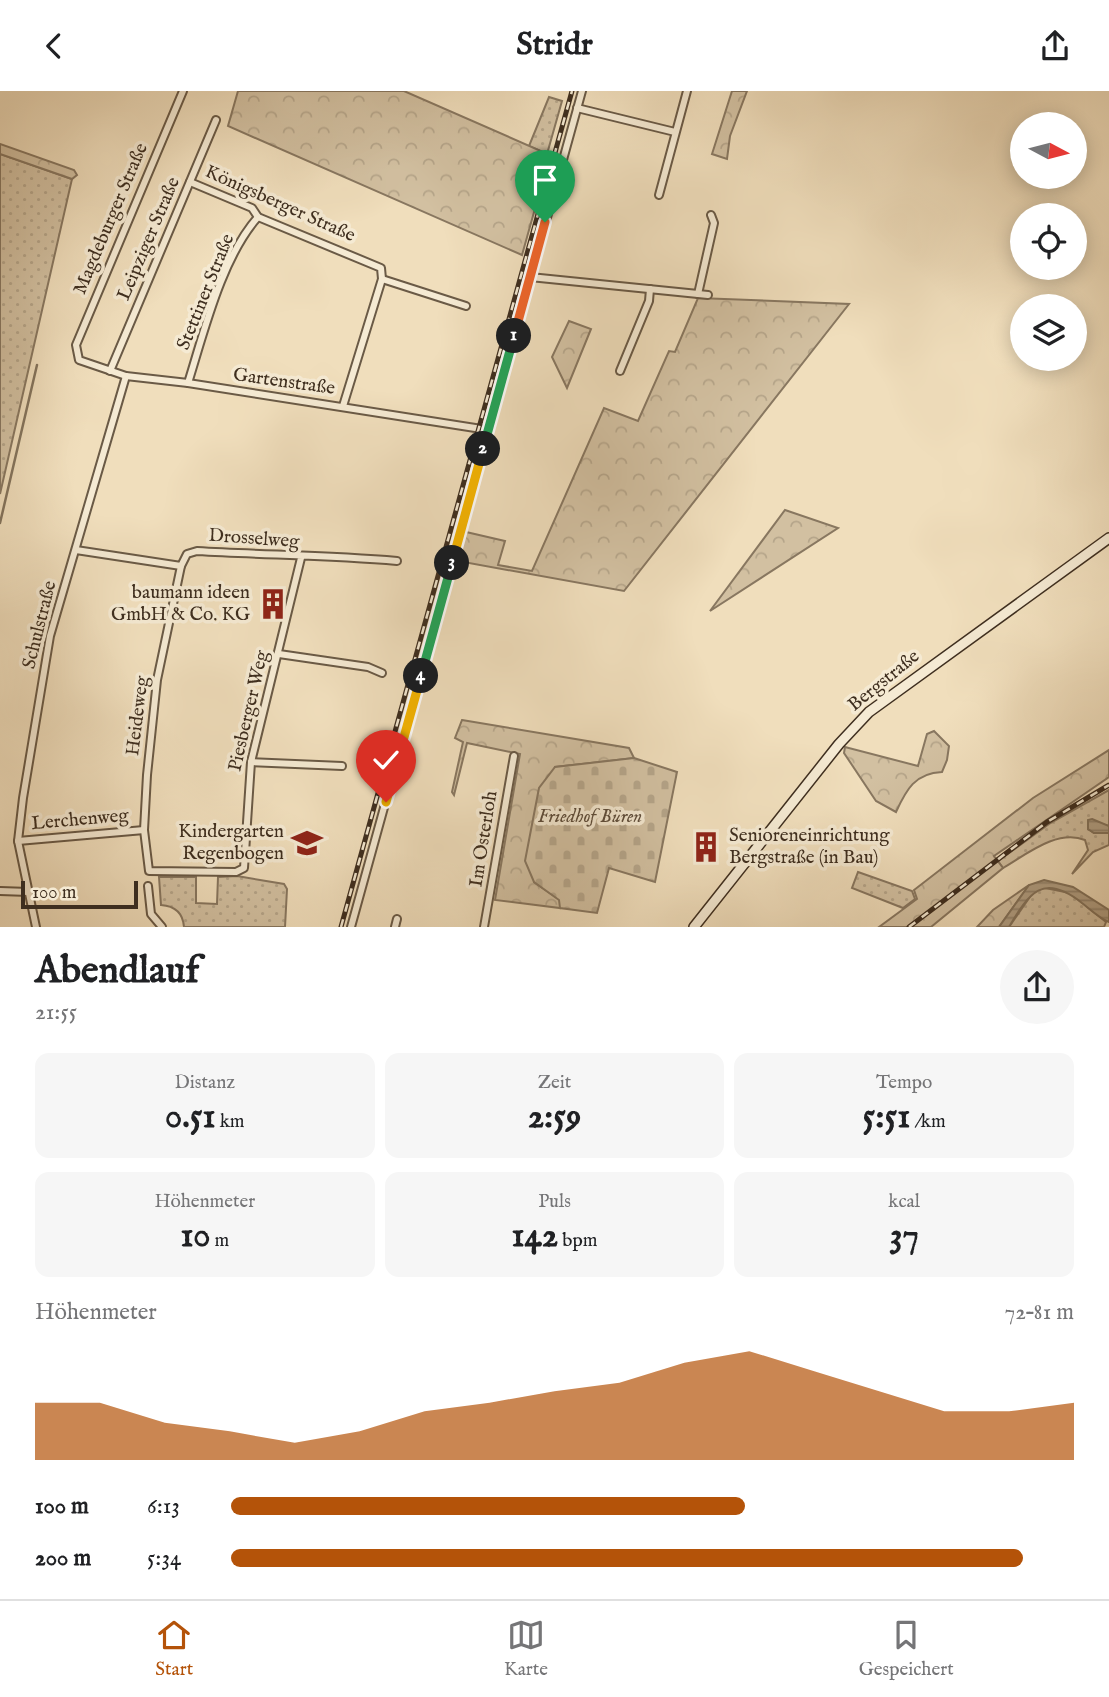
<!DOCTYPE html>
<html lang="de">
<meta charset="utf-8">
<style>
body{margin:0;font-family:"IM FELL English",serif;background:#f6f6f6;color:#202124;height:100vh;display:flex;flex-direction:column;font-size:26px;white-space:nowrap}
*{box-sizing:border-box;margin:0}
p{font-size:23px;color:#757577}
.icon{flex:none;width:38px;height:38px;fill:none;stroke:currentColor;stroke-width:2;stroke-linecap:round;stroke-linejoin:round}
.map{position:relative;height:836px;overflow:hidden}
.panel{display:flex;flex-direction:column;background:#fff;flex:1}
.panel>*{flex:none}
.needle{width:46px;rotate:97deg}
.buttons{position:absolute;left:1010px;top:21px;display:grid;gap:14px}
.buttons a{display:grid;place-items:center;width:77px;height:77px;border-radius:50%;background:#fff;box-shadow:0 4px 18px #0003;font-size:35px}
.scale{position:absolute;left:21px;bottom:18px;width:117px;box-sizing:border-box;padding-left:7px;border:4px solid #3e2e1f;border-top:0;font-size:19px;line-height:24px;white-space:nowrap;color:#3e2e1f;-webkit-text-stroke:5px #f5ead3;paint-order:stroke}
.pin{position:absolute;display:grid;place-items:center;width:60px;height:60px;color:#fff;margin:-72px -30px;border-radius:50% 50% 50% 0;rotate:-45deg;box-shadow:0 0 7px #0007}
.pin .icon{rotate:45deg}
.km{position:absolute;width:35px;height:35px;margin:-18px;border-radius:50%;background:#222;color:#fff;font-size:19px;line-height:35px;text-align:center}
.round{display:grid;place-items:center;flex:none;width:74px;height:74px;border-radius:37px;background:#f6f6f6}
.summary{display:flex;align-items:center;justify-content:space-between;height:119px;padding:0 35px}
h1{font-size:38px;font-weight:700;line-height:52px}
.figures{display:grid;grid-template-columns:repeat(3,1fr);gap:10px;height:119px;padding:7px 35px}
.figures div{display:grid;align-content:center;border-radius:14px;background:#f6f6f6;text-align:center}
.figures b{font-size:35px;font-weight:700}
.figures small{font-size:19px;font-weight:400}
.figures p{font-size:19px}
.chart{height:196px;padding:14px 35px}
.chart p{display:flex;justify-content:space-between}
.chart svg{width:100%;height:126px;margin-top:7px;fill:#b45309;opacity:.7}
ul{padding:0 35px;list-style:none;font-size:23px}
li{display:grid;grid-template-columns:112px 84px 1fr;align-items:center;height:52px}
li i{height:18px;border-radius:9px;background:#b45309}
header{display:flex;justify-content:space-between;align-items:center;height:91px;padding:0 35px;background:#fff;font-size:32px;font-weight:700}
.tabs{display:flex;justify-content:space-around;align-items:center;height:98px;border-top:2px solid #e0e0e0;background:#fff;font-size:19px;color:#757577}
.tabs a{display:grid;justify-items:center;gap:4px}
.tabs .selected{color:#b45309}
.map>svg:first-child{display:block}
.grass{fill:url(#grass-dots);stroke:#887760;stroke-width:2}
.forest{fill:url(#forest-crowns);stroke:#887760;stroke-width:2}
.cemetery{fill:url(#cemetery-stones);stroke:#887760;stroke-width:2}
.water{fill:url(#water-rules);stroke:#84745d;stroke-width:2}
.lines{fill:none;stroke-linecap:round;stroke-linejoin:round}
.stream{stroke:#84745d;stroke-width:2.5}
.street-casing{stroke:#6a5a46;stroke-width:10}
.secondary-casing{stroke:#3e2e1f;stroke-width:12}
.street{stroke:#f5ead3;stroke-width:6}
.secondary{stroke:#f5ead3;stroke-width:9}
.rail-casing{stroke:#3e2e1f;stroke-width:5}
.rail{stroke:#f5ead3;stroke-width:2.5;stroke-dasharray:8;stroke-linecap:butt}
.split-1-casing{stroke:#fff;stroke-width:14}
.split-2-casing{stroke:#fff;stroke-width:14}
.split-3-casing{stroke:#fff;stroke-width:14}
.split-4-casing{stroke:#fff;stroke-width:14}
.split-5-casing{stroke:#fff;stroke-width:14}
.split-1{stroke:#f0652b;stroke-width:9}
.split-2{stroke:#22a559;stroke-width:9}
.split-3{stroke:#f5b400;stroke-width:9}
.split-4{stroke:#22a559;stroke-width:9}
.split-5{stroke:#f5b400;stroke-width:9}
.labels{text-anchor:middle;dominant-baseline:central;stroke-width:7;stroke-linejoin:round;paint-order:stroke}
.street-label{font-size:19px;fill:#3e2e1f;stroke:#f5ead3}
.poi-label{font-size:19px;fill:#3e2e1f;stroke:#f5ead3;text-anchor:end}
.park-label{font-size:19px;font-style:italic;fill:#5c4b39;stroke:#f5ead3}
</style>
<header><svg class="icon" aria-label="back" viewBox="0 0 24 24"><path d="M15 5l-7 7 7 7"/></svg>Stridr<svg class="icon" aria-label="share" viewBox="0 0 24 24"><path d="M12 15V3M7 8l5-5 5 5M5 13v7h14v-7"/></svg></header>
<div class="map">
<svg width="1109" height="836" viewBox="0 0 1109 836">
<defs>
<pattern id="grass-dots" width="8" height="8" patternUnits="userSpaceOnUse" patternTransform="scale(1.75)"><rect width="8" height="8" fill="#d2c0a1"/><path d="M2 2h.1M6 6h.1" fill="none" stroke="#b5a58a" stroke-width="1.8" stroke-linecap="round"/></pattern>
<pattern id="forest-crowns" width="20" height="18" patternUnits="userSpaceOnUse" patternTransform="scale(1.75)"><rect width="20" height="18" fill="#d2c0a1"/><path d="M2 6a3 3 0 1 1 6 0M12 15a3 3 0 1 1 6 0" fill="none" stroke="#b5a58a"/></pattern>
<pattern id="cemetery-stones" width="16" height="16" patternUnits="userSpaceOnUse" patternTransform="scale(1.75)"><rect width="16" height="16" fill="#d2c0a1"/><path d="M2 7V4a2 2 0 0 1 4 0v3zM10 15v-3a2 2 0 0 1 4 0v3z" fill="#b5a58a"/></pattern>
<pattern id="water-rules" width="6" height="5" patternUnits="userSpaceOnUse" patternTransform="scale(1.75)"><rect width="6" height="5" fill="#b3a287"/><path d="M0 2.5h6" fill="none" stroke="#93846e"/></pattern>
</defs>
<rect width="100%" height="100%" fill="#f0debc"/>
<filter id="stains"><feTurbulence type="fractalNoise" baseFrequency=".00286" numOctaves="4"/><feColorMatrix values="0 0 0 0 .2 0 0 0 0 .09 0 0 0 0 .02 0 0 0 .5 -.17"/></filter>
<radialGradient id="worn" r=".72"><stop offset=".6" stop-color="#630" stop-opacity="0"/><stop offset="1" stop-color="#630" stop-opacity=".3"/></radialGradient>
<g class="grass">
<path d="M549,6L562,10L547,63L529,55Z"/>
<path d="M0,63L72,88L0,403Z"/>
<path d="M1109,699V735L1088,730V738L1094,742H1109V754L1093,761L1072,783L1088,759L1085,749C1057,738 1027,763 1003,777L998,770L1049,733Z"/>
<path d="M858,781L912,800L915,808L903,817L852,797Z"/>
<path d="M237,785L284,793L287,798L285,836H184C183,822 175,815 161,814L159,786H196V812L217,813L218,786Z"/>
<path d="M1045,797L1070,802L1106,831L1104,836H1009L1034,800Z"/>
</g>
<g class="forest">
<path d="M238,0H404L550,64L522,164L228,35Z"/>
<path d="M732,0H747L730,45L727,68L712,63Z"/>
<path d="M0,53L74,79L77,84L72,88L0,63Z"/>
<path d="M698,207L849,213L624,500L458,470L466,441L505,450L498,474L532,480L604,317L638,330L669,260L675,261Z"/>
<path d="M569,230L591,238L567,297L552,266Z"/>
<path d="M785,419L838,437L710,520Z"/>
<path d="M462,629L629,657L634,667L555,676L534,791L560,809V817L495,809L520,663L467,652L454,704L452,701L463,651L455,647Z"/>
<path d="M934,640L949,655L947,669L942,681C915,682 906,699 896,721L876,710L844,662L845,656L918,675L927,643Z"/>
<path d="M1109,659V686L994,765L1003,777L931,836H879L917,808L914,799L1033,707Z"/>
<path d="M1029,794L999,836H977L993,819Z"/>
</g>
<path class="cemetery" d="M634,667L677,681L655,791L609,777L597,822L560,817L559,809L534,791L525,770L539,697L555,676Z"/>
<g class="water">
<path d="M1092,728L1109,735V742H1094L1088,738V729Z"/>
<path d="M1044,789L1073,796L1109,819V831C1099,827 1090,818 1082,812C1043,781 1029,802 1009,836H999L1029,794Z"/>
</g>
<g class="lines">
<path class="stream" d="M0,432L37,274"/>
<defs>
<g id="street">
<path d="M183,0L76,254L79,269L126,285L188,292L488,339"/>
<path d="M577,17L675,41"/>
<path d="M190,91L252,117L258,126L381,177L382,188L343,315"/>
<path d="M659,104L687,0"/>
<path d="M530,186L708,204"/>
<path d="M382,188L466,215"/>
<path d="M698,203L714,132L711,124"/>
<path d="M110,280L216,29"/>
<path d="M620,280L649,210L650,198"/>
<path d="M188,292C204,241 222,166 258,126"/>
<path d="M76,459L181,475"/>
<path d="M301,467L251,671L244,777L236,781L149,780L144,739L147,684L157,589L181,475L187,463L197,460C264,464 331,464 397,470"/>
<path d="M279,563L368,576L382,582"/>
<path d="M251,671L342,675"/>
<path d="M18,750L144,739"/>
<path d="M148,795L151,823L162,836"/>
<path d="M0,800L29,801"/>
<path d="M36,836L18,750L23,707L50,545L126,285"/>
<path d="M351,836L582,0"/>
<path d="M395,836L397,828"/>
<path d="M484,836L514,665"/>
</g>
<path id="secondary" d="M694,836L839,653L869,621L1109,447"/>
</defs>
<use href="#street" class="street-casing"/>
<use href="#secondary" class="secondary-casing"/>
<use href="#street" class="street"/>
<use href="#secondary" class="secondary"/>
<defs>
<g id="rail">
<path d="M341,836L572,0"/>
<path d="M909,836L1047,731L1109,694"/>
</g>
</defs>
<use href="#rail" class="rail-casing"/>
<use href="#rail" class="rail"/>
</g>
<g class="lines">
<defs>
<path id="split-1" d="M514,245L545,131"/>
<path id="split-2" d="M483,358L514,245"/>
<path id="split-3" d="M452,472L483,358"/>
<path id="split-4" d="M421,585L452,472"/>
<path id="split-5" d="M386,711L421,585"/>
</defs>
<use href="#split-1" class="split-1-casing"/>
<use href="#split-2" class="split-2-casing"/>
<use href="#split-3" class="split-3-casing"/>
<use href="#split-4" class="split-4-casing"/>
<use href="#split-5" class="split-5-casing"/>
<use href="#split-1" class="split-1"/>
<use href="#split-2" class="split-2"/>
<use href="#split-3" class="split-3"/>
<use href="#split-4" class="split-4"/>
<use href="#split-5" class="split-5"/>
</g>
<defs>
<symbol id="building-bare" viewBox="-9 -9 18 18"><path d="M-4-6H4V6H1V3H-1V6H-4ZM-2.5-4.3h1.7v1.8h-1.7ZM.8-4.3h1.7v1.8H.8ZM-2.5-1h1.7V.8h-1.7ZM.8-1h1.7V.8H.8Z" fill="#8f2418" stroke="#f5ead3" stroke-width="2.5" paint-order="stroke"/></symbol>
<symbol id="school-bare" viewBox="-9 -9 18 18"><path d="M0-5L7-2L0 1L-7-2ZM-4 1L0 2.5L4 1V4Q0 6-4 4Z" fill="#8f2418" stroke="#f5ead3" stroke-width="2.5" paint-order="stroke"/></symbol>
</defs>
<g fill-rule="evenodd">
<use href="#building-bare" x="251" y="491" width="44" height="44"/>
<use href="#school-bare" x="285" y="730" width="44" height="44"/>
<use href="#building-bare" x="684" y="734" width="44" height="44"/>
</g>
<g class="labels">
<g class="street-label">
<text transform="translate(280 113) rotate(24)">Königsberger Straße</text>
<text transform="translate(111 128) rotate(-67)">Magdeburger Straße</text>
<text transform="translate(149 148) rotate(-67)">Leipziger Straße</text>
<text transform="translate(206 201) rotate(-68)">Stettiner Straße</text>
<text transform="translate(284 291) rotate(8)">Gartenstraße</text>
<text transform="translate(254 448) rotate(4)">Drosselweg</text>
<text transform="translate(40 534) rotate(-76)">Schulstraße</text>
<text transform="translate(884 590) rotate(-39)">Bergstraße</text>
<text transform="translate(249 620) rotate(-77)">Piesberger Weg</text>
<text transform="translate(138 625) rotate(-83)">Heideweg</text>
<text transform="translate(80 729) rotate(-5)">Lerchenweg</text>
<text transform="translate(484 748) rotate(-81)">Im Osterloh</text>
</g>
<g class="poi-label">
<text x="250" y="502">baumann ideen<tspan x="250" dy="22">GmbH &amp; Co. KG</tspan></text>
<text x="284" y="741">Kindergarten<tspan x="284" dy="22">Regenbogen</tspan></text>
<text x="729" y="745" text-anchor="start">Senioreneinrichtung<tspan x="729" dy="22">Bergstraße (in Bau)</tspan></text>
</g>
<g class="park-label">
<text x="590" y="726">Friedhof Büren</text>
</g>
</g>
<rect width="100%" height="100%" filter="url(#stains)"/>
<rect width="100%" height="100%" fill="url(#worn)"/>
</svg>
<div class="buttons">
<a><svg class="needle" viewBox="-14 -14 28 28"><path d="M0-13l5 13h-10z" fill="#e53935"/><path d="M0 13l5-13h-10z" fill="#757577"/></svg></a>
<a><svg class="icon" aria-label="locate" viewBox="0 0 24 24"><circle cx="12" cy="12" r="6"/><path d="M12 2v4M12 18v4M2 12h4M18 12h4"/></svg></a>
<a><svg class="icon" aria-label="layers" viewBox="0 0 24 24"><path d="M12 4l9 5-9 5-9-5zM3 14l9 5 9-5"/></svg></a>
</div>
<div class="scale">100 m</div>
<div class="pin" style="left:545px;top:131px;background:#1e9e55"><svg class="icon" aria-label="arrive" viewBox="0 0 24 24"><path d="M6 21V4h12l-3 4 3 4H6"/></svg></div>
<div class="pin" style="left:386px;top:711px;background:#d93025"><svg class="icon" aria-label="check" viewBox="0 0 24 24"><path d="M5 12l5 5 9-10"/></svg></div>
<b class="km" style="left:514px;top:245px">1</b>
<b class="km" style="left:483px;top:358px">2</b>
<b class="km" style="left:452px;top:472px">3</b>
<b class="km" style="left:421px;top:585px">4</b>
</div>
<section class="panel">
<div class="summary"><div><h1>Abendlauf</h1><p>21:55</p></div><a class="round"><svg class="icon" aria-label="share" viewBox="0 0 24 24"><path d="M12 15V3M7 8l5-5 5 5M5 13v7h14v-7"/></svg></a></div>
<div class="figures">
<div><p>Distanz</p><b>0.51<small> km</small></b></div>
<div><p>Zeit</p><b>2:59</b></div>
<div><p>Tempo</p><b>5:51<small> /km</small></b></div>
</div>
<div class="figures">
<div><p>Höhenmeter</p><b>10<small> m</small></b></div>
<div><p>Puls</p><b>142<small> bpm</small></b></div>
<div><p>kcal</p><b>37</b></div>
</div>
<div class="chart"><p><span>Höhenmeter</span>72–81 m</p>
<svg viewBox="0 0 160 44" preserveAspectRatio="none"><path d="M0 44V24L10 24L20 31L30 34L40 38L50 34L60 27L70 24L80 20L90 17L100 10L110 6L120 13L130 20L140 27L150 27L160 24V44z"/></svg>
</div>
<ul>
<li><b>100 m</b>6:13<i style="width:61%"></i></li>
<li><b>200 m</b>5:34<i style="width:94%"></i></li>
</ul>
</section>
<nav class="tabs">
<a class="selected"><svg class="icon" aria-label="home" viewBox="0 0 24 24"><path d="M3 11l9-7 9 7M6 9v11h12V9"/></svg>Start</a>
<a><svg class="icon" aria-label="map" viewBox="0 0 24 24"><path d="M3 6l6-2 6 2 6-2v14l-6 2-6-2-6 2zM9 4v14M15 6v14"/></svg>Karte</a>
<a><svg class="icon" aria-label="saved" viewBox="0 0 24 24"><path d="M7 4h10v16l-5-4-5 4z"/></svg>Gespeichert</a>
</nav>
